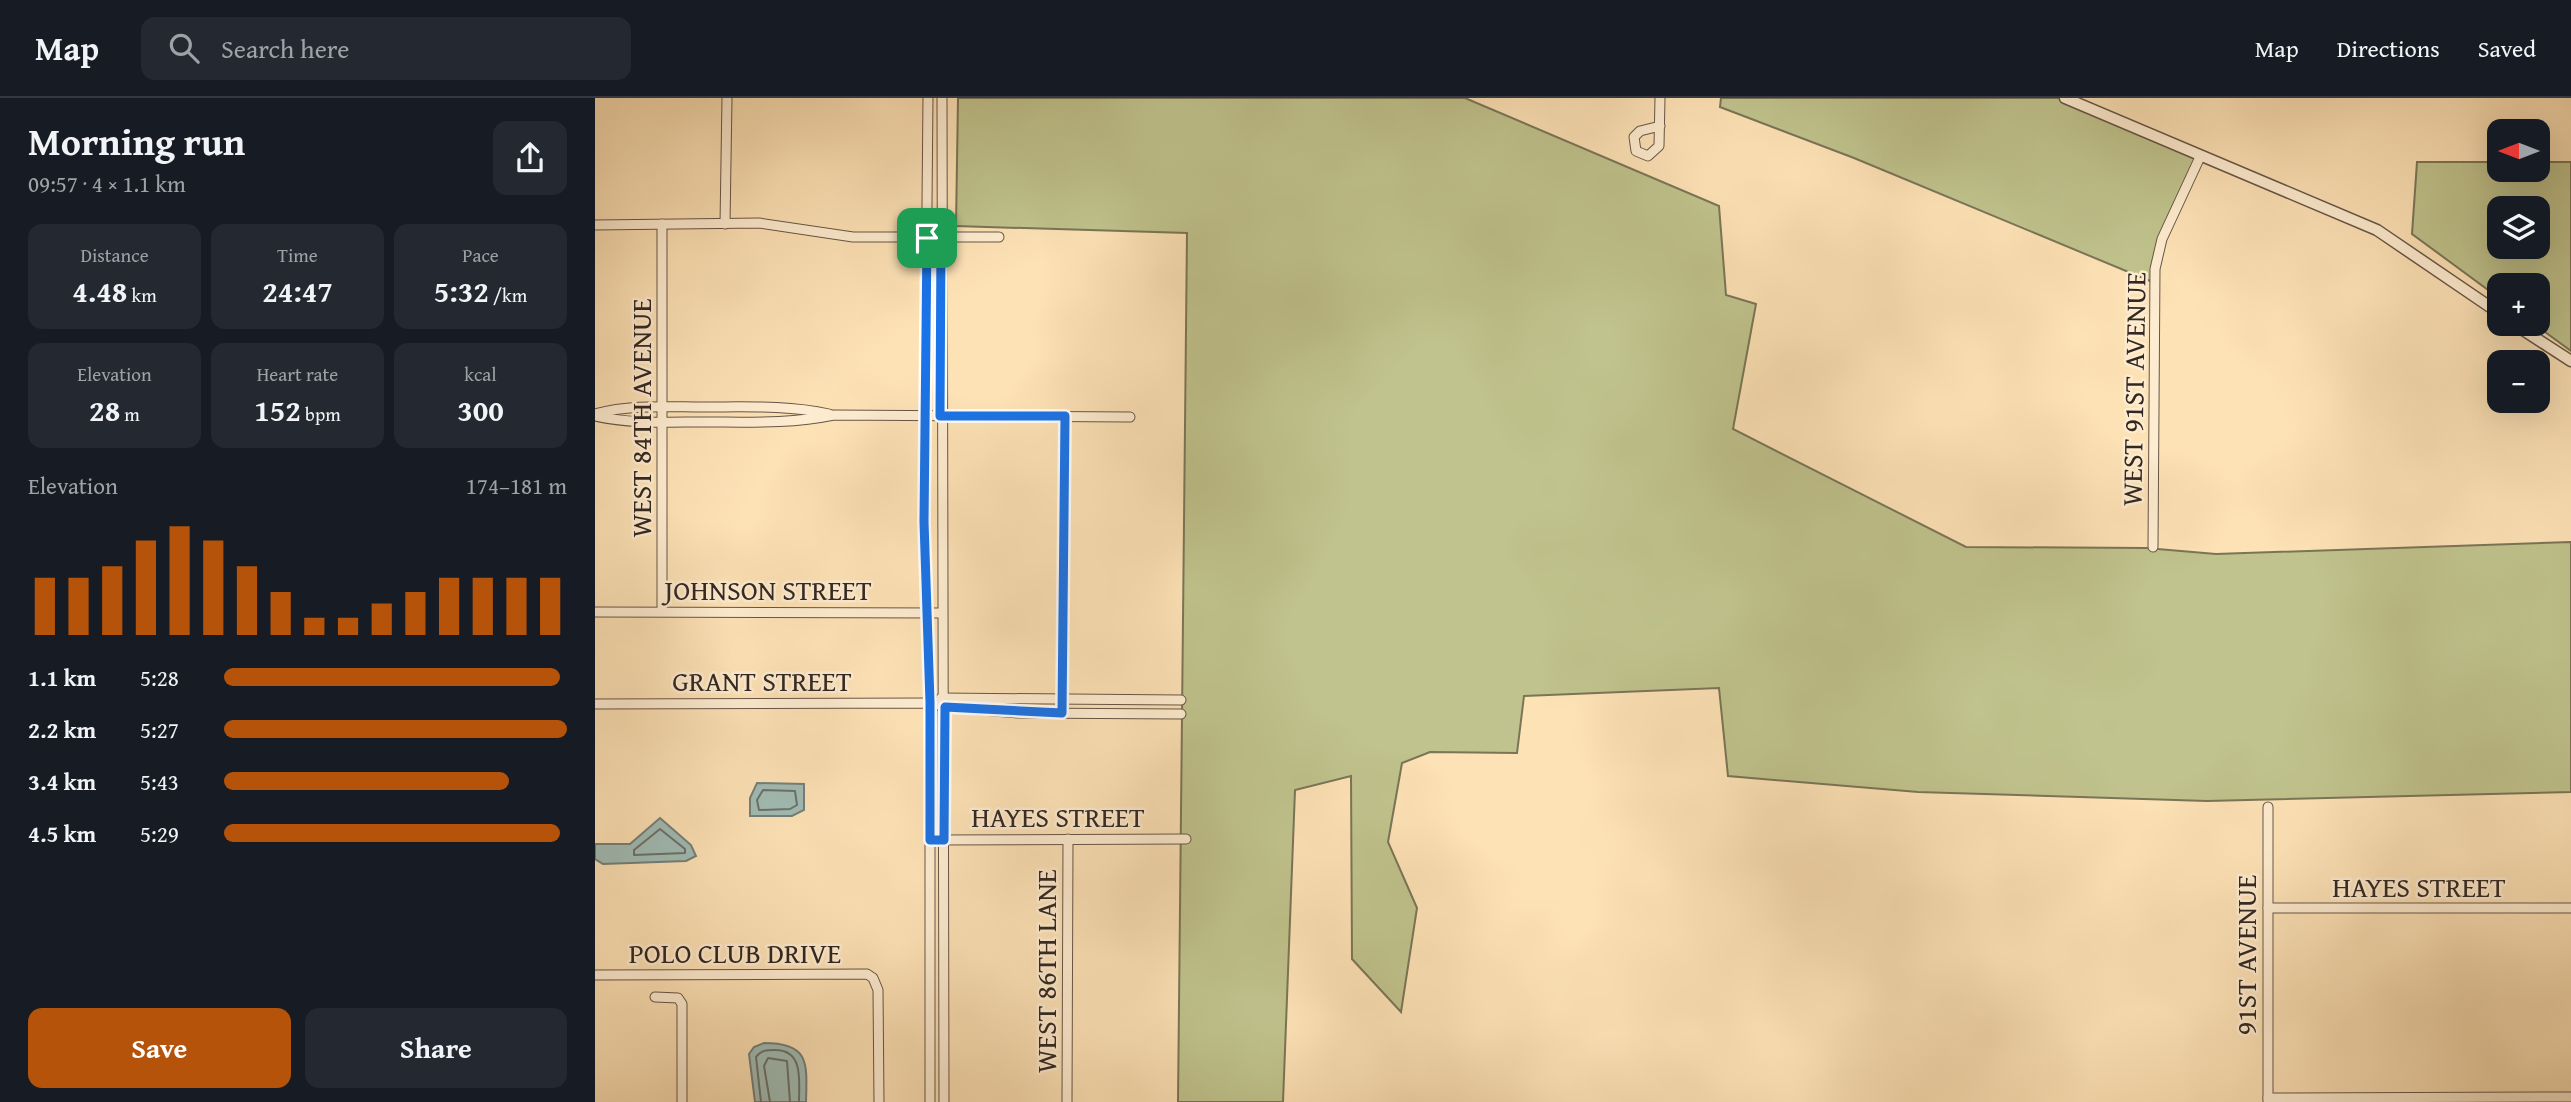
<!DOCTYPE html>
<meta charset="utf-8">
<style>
body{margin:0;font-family:"Gentium Book Plus",serif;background:#242831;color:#f1f3f6;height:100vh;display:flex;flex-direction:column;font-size:26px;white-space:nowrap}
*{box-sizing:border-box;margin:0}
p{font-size:23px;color:#9ea1a6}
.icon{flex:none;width:38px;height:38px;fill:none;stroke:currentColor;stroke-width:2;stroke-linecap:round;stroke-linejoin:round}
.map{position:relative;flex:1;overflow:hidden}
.side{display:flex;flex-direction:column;background:#171b24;width:595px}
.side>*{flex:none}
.needle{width:46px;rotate:270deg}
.buttons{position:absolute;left:1892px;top:21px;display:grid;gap:14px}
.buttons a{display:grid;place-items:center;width:63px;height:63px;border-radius:14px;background:#171b24;box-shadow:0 7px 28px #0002;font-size:35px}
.pin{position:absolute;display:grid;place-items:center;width:60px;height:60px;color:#fff;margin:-30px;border-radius:14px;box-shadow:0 4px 10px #0006}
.round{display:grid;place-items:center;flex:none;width:74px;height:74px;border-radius:14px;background:#242831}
.overview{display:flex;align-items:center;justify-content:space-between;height:119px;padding:0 28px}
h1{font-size:38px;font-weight:600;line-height:52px}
.metrics{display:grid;grid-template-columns:repeat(3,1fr);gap:10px;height:119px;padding:7px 28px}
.metrics div{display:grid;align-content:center;border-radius:14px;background:#242831;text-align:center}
.metrics b{font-size:30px;font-weight:600}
.metrics small{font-size:19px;font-weight:400}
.metrics p{font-size:19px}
.chart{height:196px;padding:14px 28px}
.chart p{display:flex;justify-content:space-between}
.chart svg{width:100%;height:126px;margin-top:7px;stroke:#b45309;stroke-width:6}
.cta{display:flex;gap:14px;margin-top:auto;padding:14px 28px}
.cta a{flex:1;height:80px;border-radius:14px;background:#b45309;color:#fff;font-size:28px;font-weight:600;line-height:80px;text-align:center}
.cta a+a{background:#242831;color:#f1f3f6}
ul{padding:0 28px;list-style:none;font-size:23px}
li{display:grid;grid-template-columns:112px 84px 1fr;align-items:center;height:52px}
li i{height:18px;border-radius:9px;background:#b45309}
header{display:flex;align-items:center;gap:42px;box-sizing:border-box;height:98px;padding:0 35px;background:#171b24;border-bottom:2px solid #363941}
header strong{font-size:33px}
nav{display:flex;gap:38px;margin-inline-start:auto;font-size:24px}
.search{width:490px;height:63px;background:#242831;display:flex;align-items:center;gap:18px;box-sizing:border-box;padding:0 24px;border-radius:14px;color:#9ea1a6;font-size:26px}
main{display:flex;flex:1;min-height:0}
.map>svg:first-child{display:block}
.green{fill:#c0c38d;stroke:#7a7557;stroke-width:2;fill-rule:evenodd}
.water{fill:#a1bcb5;stroke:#75807a;stroke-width:2}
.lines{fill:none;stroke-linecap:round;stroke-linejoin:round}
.shore{stroke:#6a726b;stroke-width:2}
.minor-casing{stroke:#665646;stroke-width:11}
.tertiary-casing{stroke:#665646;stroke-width:13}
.minor{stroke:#feecd0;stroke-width:9}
.tertiary{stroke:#feecd0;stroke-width:10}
.route-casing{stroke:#fff;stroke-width:14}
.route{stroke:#1a73e8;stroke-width:9}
.labels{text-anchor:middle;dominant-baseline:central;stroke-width:5;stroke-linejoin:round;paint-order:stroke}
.street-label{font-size:28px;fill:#332721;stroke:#feecd0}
</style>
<header>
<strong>Map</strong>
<div class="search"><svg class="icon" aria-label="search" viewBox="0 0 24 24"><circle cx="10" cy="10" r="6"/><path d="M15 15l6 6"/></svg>Search here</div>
<nav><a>Map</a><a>Directions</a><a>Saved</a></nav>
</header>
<main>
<section class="side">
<div class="overview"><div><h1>Morning run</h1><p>09:57 · 4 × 1.1 km</p></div><a class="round"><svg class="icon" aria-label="share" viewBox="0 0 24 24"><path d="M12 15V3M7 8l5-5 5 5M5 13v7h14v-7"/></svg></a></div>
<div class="metrics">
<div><p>Distance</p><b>4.48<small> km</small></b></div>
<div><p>Time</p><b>24:47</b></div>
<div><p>Pace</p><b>5:32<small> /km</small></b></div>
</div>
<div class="metrics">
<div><p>Elevation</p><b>28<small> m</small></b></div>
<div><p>Heart rate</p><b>152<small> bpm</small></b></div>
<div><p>kcal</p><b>300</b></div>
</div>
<div class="chart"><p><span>Elevation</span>174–181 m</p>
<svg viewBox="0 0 160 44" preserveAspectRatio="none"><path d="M5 44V24M15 44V24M25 44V20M35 44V11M45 44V6M55 44V11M65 44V20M75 44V29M85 44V38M95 44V38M105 44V33M115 44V29M125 44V24M135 44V24M145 44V24M155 44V24"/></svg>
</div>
<ul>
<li><b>1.1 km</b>5:28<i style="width:98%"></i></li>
<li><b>2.2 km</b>5:27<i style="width:100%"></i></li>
<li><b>3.4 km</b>5:43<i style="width:83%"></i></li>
<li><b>4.5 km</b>5:29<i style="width:98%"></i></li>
</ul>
<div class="cta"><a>Save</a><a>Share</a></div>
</section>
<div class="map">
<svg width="1976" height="1004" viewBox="0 0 1976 1004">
<rect width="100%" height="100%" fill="#fde2b6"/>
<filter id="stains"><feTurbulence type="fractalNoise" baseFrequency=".00286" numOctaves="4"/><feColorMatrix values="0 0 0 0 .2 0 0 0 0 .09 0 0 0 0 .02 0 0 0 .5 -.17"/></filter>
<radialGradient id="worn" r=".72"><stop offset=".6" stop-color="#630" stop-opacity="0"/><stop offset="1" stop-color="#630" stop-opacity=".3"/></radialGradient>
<g class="green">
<path d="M363,0H870L1124,108L1131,197L1161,206L1138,331L1371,449L1551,450L1621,456L1976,444V694L1612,703L1323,694L1133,678L1124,590L929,598L922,655L835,654L807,665L793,744L822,810L806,914L757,861L756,678L700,692L688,1004H583L592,135L361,128Z"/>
<path d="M1126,0H1468L1605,59L1567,141L1560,185L1259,60L1125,9Z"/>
<path d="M1822,64H1904V72H1942L1943,64H1976V253L1939,226H1942V187H1904V200L1817,136ZM1904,110H1942V149H1904Z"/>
</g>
<g class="water">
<path d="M162,685L209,686V712L197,718H155V700Z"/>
<path d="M65,720L96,747L101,758L91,763L8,766L0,761V746H35Z"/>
<path d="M169,945C215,945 212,965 211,1004H160L154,956L159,949Z"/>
</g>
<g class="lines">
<g class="shore">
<path d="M168,692L200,693L202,707L195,711L164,712L162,702Z"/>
<path d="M65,731L90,751V755L39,757V752Z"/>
<path d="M166,1004L161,959C166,952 172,952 180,952C209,952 204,983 204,1004"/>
<path d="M175,1004L169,968L173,960L192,963L195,1004"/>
</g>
<defs>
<g id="minor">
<path d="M333,0L329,423L335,605V1004"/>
<path d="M347,0L349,1004"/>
<path d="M1065,28L1045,33L1039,39L1041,53L1053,58L1064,48L1065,0"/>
<path d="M67,126V513"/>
<path d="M130,126L132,0"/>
<path d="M0,127L164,125L258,139H404"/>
<path d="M0,316C35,306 73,309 109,309C151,309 193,307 234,316"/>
<path d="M0,318C35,326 72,324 109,324C153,324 195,326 239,317L535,319"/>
<path d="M1558,449L1560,171L1567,141L1605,59"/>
<path d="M0,514L346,515"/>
<path d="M346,600L586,602"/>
<path d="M0,606L335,605L350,609L423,615L586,616"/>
<path d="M467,615L470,318"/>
<path d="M1673,709V1004"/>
<path d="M335,742L591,741"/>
<path d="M1673,810H1976"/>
<path d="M0,877L272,876L278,880L283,892L284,1004"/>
<path d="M60,899L83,900L87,906V1004"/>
<path d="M1673,1000L1976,999"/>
<path d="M472,1004L473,741"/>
</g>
<g id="tertiary">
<path d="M1470,0L1782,132L1904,215"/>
<path d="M1919,226L1976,263"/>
</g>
</defs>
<use href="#minor" class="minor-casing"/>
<use href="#tertiary" class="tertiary-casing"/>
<use href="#minor" class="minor"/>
<use href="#tertiary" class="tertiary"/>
</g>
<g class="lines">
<defs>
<path id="route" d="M332,140H346L345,318H470L467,615L350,609L349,742H335V604L329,424Z"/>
</defs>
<use href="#route" class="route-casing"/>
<use href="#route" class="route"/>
</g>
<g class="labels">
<g class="street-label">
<text transform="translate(1538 291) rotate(-89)">WEST 91ST AVENUE</text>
<text transform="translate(45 320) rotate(-90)">WEST 84TH AVENUE</text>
<text x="173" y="491">JOHNSON STREET</text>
<text x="167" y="582">GRANT STREET</text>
<text x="463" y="718">HAYES STREET</text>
<text x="1824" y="788">HAYES STREET</text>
<text x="140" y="854">POLO CLUB DRIVE</text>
<text transform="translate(1650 857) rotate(-90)">91ST AVENUE</text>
<text transform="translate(450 873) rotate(-90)">WEST 86TH LANE</text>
</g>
</g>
<rect width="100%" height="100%" filter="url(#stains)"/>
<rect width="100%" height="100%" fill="url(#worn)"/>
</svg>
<div class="buttons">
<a><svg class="needle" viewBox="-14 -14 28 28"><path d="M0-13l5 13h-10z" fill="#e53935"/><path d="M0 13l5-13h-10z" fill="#9ea1a6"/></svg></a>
<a><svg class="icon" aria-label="layers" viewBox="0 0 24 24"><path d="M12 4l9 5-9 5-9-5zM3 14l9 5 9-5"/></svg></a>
<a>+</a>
<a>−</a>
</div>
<div class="pin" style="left:332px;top:140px;background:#1e9e55"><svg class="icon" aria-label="arrive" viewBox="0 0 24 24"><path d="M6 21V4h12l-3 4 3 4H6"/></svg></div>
</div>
</main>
